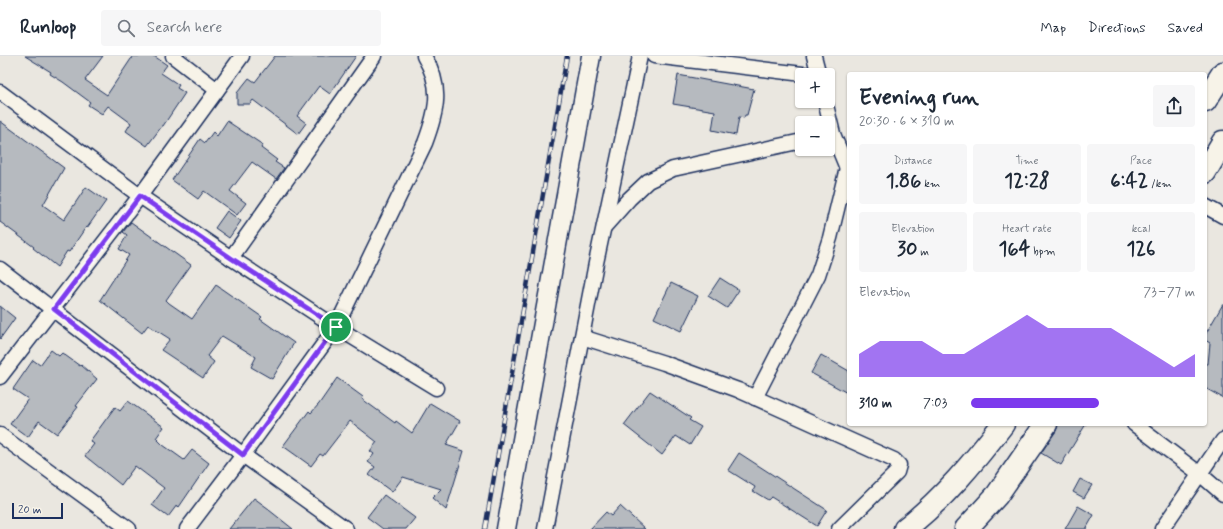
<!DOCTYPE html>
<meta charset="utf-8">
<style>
body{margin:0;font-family:Mynerve,sans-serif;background:#f6f6f7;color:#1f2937;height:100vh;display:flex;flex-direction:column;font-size:15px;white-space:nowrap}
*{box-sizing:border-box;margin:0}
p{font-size:13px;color:#747a83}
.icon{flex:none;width:22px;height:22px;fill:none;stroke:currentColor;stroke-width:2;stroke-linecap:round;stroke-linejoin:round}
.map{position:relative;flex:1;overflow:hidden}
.drawer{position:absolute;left:847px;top:16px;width:360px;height:354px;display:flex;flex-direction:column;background:#fff;border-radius:4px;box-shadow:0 1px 3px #0004}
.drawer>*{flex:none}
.controls{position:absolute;left:795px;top:12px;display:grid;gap:8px}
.controls a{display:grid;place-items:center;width:40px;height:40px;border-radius:4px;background:#fff;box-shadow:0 1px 3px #0004;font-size:20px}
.scale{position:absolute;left:12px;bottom:10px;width:51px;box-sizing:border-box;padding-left:4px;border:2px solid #1b2f5e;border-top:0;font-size:11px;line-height:14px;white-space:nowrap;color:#1b2f5e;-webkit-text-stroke:3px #f7f3e8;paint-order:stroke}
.pin{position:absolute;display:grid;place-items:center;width:34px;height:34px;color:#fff;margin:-17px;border:2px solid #fff;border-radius:50%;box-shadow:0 1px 4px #0007}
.round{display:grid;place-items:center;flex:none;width:42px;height:42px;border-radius:4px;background:#f6f6f7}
.headline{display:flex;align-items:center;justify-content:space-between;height:68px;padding:0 12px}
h1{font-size:22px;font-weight:800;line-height:30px}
.stats{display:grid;grid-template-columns:repeat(3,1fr);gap:6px;height:68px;padding:4px 12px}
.stats div{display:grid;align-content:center;border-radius:4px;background:#f6f6f7;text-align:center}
.stats b{font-size:20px;font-weight:800}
.stats small{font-size:11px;font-weight:400}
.stats p{font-size:11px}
.chart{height:112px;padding:8px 12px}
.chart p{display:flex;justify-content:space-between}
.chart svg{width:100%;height:72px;margin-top:4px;fill:#7c3aed;opacity:.7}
ul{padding:0 12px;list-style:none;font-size:13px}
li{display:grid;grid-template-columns:64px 48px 1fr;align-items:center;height:30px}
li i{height:10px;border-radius:5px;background:#7c3aed}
header{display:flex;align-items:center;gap:24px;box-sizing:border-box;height:56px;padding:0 20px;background:#fff;border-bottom:1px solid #e0e1e3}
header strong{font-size:19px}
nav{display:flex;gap:22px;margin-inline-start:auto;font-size:14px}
.search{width:280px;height:36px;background:#f6f6f7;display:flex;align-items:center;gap:10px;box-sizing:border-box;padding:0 14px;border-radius:4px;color:#747a83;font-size:15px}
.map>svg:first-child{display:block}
.building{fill:#b6babf;stroke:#1b2f5e}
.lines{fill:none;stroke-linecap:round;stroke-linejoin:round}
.minor-casing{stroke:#1b2f5e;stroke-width:17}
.tertiary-casing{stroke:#1b2f5e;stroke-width:21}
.primary-casing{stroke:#1b2f5e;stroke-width:25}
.minor{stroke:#f7f3e8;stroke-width:14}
.tertiary{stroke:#f7f3e8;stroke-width:18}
.primary{stroke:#f7f3e8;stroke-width:22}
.rail-casing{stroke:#1b2f5e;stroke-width:4.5}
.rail{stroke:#f7f3e8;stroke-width:3;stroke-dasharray:9;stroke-linecap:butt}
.route-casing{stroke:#fff;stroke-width:8}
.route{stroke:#7c3aed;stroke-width:5}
</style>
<header>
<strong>Runloop</strong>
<div class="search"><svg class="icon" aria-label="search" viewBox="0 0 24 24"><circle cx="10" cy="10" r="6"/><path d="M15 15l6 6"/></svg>Search here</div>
<nav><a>Map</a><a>Directions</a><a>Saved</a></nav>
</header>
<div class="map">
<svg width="1223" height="473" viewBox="0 0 1223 473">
<rect width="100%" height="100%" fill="#eae7e0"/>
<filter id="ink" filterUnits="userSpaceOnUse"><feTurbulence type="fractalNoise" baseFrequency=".025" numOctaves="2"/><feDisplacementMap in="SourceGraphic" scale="8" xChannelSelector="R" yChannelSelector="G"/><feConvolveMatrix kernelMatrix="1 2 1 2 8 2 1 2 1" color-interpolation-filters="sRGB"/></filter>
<g filter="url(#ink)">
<g class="building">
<path d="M25,0H103L85,24L107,39L133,0H154L167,9L161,17L179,29L177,32L185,37L163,70H162L147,90L126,75L131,67L108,50L102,58L88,49L90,46L63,26L50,18L51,16Z"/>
<path d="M275,0H356L330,38L319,30L297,60L306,67L298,78L253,44L250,48H237V37L249,22L255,26Z"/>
<path d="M678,19L754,33L747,59H745L744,62L739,61L736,79L712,74L715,55L673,48Z"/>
<path d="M0,65L64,112L43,149L64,164L86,131L106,145L87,172L86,171L69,196L67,195L57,211L33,192L34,191L0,166Z"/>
<path d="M227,65L263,89L261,92L277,104L275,106L284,112L276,123L252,106L230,135L246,147L237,159L204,135L198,143L172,124L200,83L205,87L213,76L217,80Z"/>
<path d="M227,155L241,165L229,182L215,172Z"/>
<path d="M131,166L191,209L166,244L169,247L192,263L216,229L262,261L260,263L294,287L272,323L251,311L256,301L222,280L207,300L214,306L203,322L161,294L170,283L148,269L142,277L100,244L129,199L119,193L127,179L123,176Z"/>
<path d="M720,222L739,234L727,252L708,240Z"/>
<path d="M671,227L698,240L681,275L654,262Z"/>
<path d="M1223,248V342L1205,332V308H1208L1210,287L1205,284V279Z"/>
<path d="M0,250L15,262L0,283Z"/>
<path d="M51,294L59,300L62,297L80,310L81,309L97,323L76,350L78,351L57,378L39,365L28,381L10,368L28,343L13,333L33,304L40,309Z"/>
<path d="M821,299L849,315V338L811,317Z"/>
<path d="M337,322L363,341L362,343L395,367L396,365L412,377L430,347L460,365L446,389L464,395L446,454L432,442L441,433L403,421L392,436L369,419L375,411L368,406L374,398L370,395L377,386L350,365L323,400L320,398L311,410L283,390L309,355L311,357L319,348Z"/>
<path d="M650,335L691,362L689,364L701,371L690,389L676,380L662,399L624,369Z"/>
<path d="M128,345L164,371L156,382L163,389L184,404L192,394L209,407L179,451L177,449L168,461L152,449L164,432L135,410L121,429L85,400L94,388L90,385L115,351L120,355Z"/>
<path d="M1058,368H1086L1061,409L1041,397L1056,375Z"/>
<path d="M739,397L827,454L817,470L771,441L768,444L753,435L755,431L728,414Z"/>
<path d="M1080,423L1092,429L1084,442L1073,436Z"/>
<path d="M384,439L415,462L406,473H383L367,461Z"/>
<path d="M254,442L269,453V454L293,473H229Z"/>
<path d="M620,450L645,473H590L606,456L611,460Z"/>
<path d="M1078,450L1094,459L1086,473H1065Z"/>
</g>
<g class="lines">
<defs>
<g id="minor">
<path d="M173,0L217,34"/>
<path d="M654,0L811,19"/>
<path d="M814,0L819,19"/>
<path d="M0,36L140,140L231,202L336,271L436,332"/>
<path d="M825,45L833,78L849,117"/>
<path d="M1205,150L1223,160"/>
<path d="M604,171L629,143L648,125L673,113L802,85"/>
<path d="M231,202L374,0"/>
<path d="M0,213L243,399L346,473"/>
<path d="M582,281L664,307L738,334L894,404L899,409L897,416L839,473"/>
<path d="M0,321L140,140L242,0"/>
<path d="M755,342L818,219L830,182L847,112"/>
<path d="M1134,368L1200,418L1223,438"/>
<path d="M0,379L129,473"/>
<path d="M187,473L243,399L336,271L425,87C437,55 443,31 424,0"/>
<path d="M545,473L596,207L640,0"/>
<path d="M1162,473L1223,384"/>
</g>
<path id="tertiary" d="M506,473L591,0"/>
<g id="primary">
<path d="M1205,45L1223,17"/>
<path d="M1205,116L1223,86"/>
<path d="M905,473C943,443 974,406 1003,368"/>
<path d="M966,473L997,439L1046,368"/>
</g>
</defs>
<use href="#minor" class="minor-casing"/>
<use href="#tertiary" class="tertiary-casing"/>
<use href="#primary" class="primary-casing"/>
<use href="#minor" class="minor"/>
<use href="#tertiary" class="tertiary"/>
<use href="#primary" class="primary"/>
<defs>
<path id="rail" d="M485,473L567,0"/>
</defs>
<use href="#rail" class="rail-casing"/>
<use href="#rail" class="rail"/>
</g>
</g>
<g class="lines" filter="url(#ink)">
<defs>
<path id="route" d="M140,140L231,202L336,271L243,399L54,253Z"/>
</defs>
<use href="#route" class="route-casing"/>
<use href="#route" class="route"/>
</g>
</svg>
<div class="controls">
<a>+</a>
<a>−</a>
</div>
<div class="scale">20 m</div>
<div class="pin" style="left:336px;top:271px;background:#1e9e55"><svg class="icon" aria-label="arrive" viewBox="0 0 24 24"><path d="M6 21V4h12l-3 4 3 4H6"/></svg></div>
<section class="drawer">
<div class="headline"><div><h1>Evening run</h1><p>20:30 · 6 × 310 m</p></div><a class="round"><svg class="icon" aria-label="share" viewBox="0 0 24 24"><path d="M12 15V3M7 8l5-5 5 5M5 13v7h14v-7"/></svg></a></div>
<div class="stats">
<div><p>Distance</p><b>1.86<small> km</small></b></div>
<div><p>Time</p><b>12:28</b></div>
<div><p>Pace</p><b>6:42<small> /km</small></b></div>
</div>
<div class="stats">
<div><p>Elevation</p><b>30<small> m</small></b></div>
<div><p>Heart rate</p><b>164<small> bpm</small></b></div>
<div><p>kcal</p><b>126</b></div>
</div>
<div class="chart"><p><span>Elevation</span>73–77 m</p>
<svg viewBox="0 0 160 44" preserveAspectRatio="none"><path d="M0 44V30L10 22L20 22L30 22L40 30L50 30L60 22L70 14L80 6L90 14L100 14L110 14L120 14L130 22L140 30L150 38L160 30V44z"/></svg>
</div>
<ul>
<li><b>310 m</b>7:03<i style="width:57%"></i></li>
</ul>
</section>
</div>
